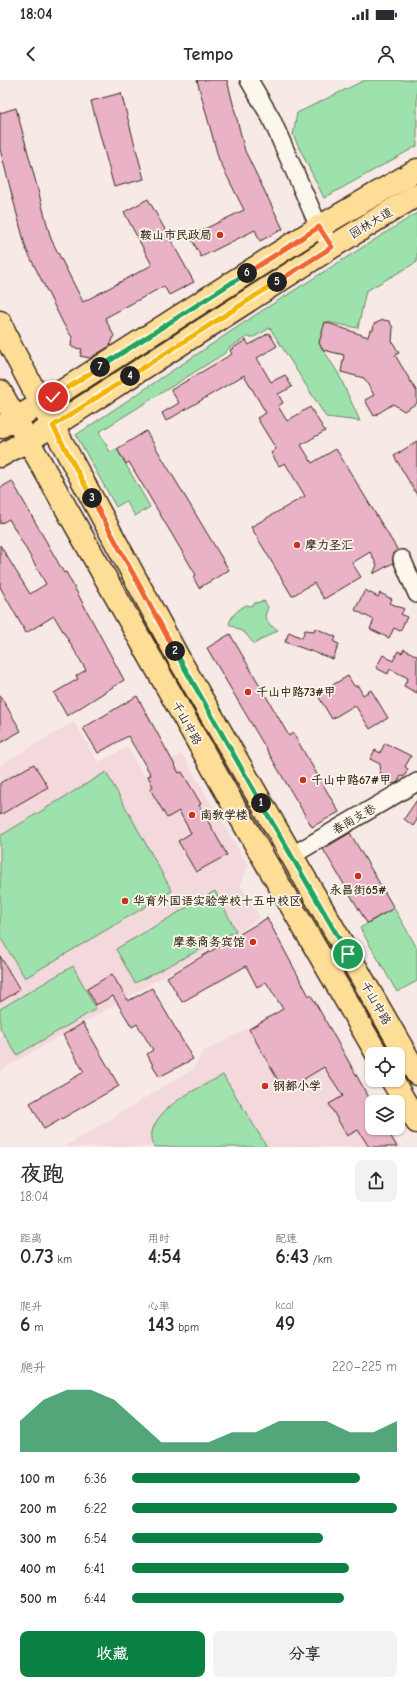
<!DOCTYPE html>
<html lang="zh">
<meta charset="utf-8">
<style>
body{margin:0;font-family:"Comic Neue","LXGW WenKai TC",sans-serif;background:#f2f2f3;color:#2b2b33;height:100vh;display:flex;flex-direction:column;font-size:15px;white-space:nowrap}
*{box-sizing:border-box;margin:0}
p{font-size:13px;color:#7c7c81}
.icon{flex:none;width:22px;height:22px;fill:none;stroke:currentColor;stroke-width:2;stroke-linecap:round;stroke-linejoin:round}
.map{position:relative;height:1067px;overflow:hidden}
.drawer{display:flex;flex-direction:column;background:#fff;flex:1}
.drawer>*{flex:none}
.buttons{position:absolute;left:365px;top:967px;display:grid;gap:8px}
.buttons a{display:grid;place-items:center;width:40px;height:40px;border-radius:8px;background:#fff;box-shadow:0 1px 3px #0004;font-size:20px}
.pin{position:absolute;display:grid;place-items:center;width:34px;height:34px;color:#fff;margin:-17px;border:2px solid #fff;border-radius:50%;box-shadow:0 1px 4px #0007}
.km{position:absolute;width:20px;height:20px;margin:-10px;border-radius:50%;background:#222;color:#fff;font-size:11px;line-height:20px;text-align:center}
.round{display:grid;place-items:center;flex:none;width:42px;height:42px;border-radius:8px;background:#f2f2f3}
.head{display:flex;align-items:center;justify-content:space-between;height:68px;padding:0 20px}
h1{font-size:22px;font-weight:700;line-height:30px}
.figures{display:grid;grid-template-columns:repeat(3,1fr);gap:6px;height:68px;padding:4px 20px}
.figures div{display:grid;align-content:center}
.figures b{font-size:20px;font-weight:700}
.figures small{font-size:11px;font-weight:400}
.figures p{font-size:11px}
.chart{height:112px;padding:8px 20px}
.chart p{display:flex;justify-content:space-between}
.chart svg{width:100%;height:72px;margin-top:4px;fill:#0b8043;opacity:.7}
.button{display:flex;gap:8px;margin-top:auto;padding:8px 20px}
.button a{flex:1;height:46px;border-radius:8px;background:#0b8043;color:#fff;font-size:16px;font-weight:700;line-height:46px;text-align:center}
.button a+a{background:#f2f2f3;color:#2b2b33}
ul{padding:0 20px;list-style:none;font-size:13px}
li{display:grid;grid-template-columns:64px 48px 1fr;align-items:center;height:30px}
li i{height:10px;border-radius:5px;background:#0b8043}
.status{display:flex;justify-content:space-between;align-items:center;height:28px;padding:0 20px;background:#fff;direction:ltr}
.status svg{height:11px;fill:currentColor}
header{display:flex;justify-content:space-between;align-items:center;height:52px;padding:0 20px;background:#fff;font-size:18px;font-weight:700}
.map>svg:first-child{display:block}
.built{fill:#f3d8dc}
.green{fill:#9de2ad;stroke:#6c8666}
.building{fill:#e9b2c7;stroke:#3b2a1e}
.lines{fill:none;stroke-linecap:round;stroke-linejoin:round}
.minor-casing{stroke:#3b2a1e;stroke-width:20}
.major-casing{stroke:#3b2a1e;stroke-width:25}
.minor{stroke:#fbf7ec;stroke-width:17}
.major{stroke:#fedd96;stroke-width:22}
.split-1-casing{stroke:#fff;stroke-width:8}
.split-2-casing{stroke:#fff;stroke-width:8}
.split-3-casing{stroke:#fff;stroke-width:8}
.split-4-casing{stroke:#fff;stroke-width:8}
.split-5-casing{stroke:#fff;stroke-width:8}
.split-6-casing{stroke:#fff;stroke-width:8}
.split-7-casing{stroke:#fff;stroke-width:8}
.split-8-casing{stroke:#fff;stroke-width:8}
.split-1{stroke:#22a559;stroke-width:5}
.split-2{stroke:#22a559;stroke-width:5}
.split-3{stroke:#f0652b;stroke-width:5}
.split-4{stroke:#f5b400;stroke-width:5}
.split-5{stroke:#f5b400;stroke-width:5}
.split-6{stroke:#f0652b;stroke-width:5}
.split-7{stroke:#22a559;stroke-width:5}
.split-8{stroke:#f5b400;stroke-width:5}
.poi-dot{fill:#c8321e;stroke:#fbf7ec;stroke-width:1.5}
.labels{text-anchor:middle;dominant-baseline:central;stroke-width:3.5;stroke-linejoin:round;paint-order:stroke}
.street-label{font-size:12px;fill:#3b2a1e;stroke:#fbf7ec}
.poi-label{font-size:12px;font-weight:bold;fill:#3b2a1e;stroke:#fbf7ec;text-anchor:start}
</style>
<div class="status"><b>18:04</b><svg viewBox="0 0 49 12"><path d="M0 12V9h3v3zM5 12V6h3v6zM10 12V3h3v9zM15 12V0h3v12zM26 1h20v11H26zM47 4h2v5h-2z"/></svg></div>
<header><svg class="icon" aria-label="back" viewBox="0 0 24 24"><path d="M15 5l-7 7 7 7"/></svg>Tempo<svg class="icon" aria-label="person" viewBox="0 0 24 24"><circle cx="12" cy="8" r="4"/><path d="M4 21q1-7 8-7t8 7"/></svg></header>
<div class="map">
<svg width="417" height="1067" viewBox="0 0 417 1067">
<rect width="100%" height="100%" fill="#f7e9e5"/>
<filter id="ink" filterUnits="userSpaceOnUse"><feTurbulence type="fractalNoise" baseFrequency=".025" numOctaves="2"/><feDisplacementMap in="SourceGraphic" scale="8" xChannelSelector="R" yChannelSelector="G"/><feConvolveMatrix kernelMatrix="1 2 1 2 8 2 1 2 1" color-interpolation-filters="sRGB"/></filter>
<g filter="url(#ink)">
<g class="built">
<path d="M74,642L98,683L127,667L144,696L182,674L248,786L240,805L260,837L233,856L0,991V685Z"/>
<path d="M311,915L374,1022H372V1048H389L400,1067H64L193,989L203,972Z"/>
</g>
<g class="green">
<path d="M365,0H417V66L324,118L293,55L297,33Z"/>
<path d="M417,133V182L366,211L358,248L326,242L319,263L338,293L360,341L326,337L270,248L254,257H247L229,268L225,273L99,352L110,372L117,369L150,427L135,436L126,421L116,427L76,355L260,232Z"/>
<path d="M264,521L268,527L265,536L270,545L278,550L254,564L245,553L229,544C232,534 238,530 246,525L251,526L255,523Z"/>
<path d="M106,692L172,811L25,898L0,857V756Z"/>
<path d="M215,811L236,851L135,903L116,869Z"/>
<path d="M394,828L417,868V901L397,912L360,848Z"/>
<path d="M73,886L96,929L17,975L0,948V929Z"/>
<path d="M223,995L267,1067H154C153,1063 151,1056 152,1052C159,1024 200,1008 223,995Z"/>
</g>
<g class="building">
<path d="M197,0H227L245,71L283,149L260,161L255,150L201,177L190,156L244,130L219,80Z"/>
<path d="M121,13L144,99L114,107L91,21Z"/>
<path d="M16,28L51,159L83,222L152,185L124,132L148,119L194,202L169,215L164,206L105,238L114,256L110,266L90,278L80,276L82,269L74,268L71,266L72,257L64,245L26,169L0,69V33Z"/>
<path d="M383,240L389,241L393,248L392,261L399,273L395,275L417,312V323L404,331L393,324L374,336L365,320L374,315L364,298L341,292L344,275L323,270L319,263L325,242L368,257L370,250H373L374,244Z"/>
<path d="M269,253L277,266L257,278L271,302L285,295L292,307L278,314L283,323L278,326L287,341L310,327L325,351L301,365L312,383L336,369L397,469L394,472L393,483L373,494L377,485L370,472L352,483L361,497L324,519L314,503L292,516L251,447L305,416L285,383L279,386L271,373L276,369L257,338L266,333L244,295L166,341L162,333L179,323L171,310L232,274L230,270L246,260L249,265Z"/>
<path d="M146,351L229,490L199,508L193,497L196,495L129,382L126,384L117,369Z"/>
<path d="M417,361V415L394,376Z"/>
<path d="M12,401L64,493L66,492L124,600L67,636L54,613L78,599L76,596L86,590L54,536L26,553L0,507V465L30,514L46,504L9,439L0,444V408Z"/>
<path d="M365,510L378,517L380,513L392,519L390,523L404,529L401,534L407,537L400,551L394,548L389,558L370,549L374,540L355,530Z"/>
<path d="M315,548L336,557L334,562L339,564L333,579L285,562L289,552L302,558L305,550L314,551Z"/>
<path d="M230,554L289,656L293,653L339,732L312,747L207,568Z"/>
<path d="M404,569L417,576V613L404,606L408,598L390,589L388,594L376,588L383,575L393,581L398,571L402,573Z"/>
<path d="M348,596L354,606H358L363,615L371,610L388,638L370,649L355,625L332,639L317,614Z"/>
<path d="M0,615L21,651L0,663Z"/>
<path d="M137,616L179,693L182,692L201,724L199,725L227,775L196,792L178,761L191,753L179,731L167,738L150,709L153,707L148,696L151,695L128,656L98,673L83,648Z"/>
<path d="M385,663L411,676L405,687L408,689L404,697L401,696L398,702L394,704L381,697L380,684L370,679L375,670L380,673Z"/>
<path d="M34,684L48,707L0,735V703Z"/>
<path d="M417,720V740L413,746L404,739Z"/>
<path d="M350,753L394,828L367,843L323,769Z"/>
<path d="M267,838L309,916L311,915L372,1023V1048H386L397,1067H369L358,1050L347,1056L329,1024L343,1016L324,987L284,1011L249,949L283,929L266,902L257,907L246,886L182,922L167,897Z"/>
<path d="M0,876L20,910L0,922Z"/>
<path d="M112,894L128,921L152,908L193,979L159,997L147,974L153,970L137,944L132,947L113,916L96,925L87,909Z"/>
<path d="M83,943L119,1006L44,1049L30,1023L84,992L63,955Z"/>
</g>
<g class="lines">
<defs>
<g id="minor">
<path d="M249,0L271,38L319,147L332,167"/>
<path d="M402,479L417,514"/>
<path d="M291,776L417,702"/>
</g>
<g id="major">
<path d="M0,242L9,263L53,346L179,579L417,994"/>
<path d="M0,311L260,772L377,974"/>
<path d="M0,347L53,317L319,147L417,90"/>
<path d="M0,376L53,346L332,167L417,115"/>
<path d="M392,1000L417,1042"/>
</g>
</defs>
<use href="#minor" class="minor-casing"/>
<use href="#major" class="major-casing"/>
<use href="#minor" class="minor"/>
<use href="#major" class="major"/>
</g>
</g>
<g class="lines" filter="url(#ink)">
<defs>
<path id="split-1" d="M261,723L348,874"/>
<path id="split-2" d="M175,571L261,723"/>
<path id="split-3" d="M92,418L175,571"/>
<path id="split-4" d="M92,418L53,346L130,296"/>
<path id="split-5" d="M130,296L277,202"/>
<path id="split-6" d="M247,193L319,147L332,167L277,202"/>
<path id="split-7" d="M100,287L247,193"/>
<path id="split-8" d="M53,317L100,287"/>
</defs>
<use href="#split-1" class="split-1-casing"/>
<use href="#split-2" class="split-2-casing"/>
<use href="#split-3" class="split-3-casing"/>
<use href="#split-4" class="split-4-casing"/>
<use href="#split-5" class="split-5-casing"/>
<use href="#split-6" class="split-6-casing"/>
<use href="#split-7" class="split-7-casing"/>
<use href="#split-8" class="split-8-casing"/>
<use href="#split-1" class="split-1"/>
<use href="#split-2" class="split-2"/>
<use href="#split-3" class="split-3"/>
<use href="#split-4" class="split-4"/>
<use href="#split-5" class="split-5"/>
<use href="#split-6" class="split-6"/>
<use href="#split-7" class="split-7"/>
<use href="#split-8" class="split-8"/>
</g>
<g class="poi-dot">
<circle cx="220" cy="155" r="4"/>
<circle cx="297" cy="465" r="4"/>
<circle cx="248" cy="612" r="4"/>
<circle cx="303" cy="700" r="4"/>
<circle cx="192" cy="735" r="4"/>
<circle cx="358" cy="796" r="4"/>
<circle cx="125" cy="821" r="4"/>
<circle cx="253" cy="862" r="4"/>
<circle cx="265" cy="1006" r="4"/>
</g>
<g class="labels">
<g class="street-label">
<text transform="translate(371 143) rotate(-31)">园林大道</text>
<text transform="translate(187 643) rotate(61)">千山中路</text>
<text transform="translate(354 739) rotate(-30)">春南支巷</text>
<text transform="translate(376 923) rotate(60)">千山中路</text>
</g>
<g class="poi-label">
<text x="212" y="155" text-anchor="end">鞍山市民政局</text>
<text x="305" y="465">摩力圣汇</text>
<text x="256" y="612">千山中路73#甲</text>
<text x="311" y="700">千山中路67#甲</text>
<text x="200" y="735">南教学楼</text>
<text x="358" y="810" text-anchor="middle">永昌街65#</text>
<text x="133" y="821">华育外国语实验学校十五中校区</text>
<text x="245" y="862" text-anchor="end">摩泰商务宾馆</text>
<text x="273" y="1006">钢都小学</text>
</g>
</g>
</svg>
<div class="buttons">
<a><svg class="icon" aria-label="locate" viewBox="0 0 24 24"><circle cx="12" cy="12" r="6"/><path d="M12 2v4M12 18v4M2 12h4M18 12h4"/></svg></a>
<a><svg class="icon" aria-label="layers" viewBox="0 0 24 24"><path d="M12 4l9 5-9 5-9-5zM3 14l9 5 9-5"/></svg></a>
</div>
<div class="pin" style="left:348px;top:874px;background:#1e9e55"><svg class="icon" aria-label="arrive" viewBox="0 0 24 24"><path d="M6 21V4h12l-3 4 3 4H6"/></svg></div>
<div class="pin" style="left:53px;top:317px;background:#d93025"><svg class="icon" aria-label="check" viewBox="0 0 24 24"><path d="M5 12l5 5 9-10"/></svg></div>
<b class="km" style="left:261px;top:723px">1</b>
<b class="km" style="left:175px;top:571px">2</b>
<b class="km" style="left:92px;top:418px">3</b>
<b class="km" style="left:130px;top:296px">4</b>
<b class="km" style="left:277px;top:202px">5</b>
<b class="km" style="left:247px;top:193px">6</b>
<b class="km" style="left:100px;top:287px">7</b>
</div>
<section class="drawer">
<div class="head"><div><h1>夜跑</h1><p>18:04</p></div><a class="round"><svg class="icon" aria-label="share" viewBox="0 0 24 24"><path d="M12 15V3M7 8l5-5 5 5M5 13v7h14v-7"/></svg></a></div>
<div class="figures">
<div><p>距离</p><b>0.73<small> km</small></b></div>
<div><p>用时</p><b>4:54</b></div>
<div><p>配速</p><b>6:43<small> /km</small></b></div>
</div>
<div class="figures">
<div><p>爬升</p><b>6<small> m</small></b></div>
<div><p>心率</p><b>143<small> bpm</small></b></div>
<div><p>kcal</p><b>49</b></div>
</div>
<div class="chart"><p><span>爬升</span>220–225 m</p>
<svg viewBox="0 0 160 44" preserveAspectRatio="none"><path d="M0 44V25L10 12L20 6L30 6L40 12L50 25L60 38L70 38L80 38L90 32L100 32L110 25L120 25L130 25L140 32L150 32L160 25V44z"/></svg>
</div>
<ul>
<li><b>100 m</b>6:36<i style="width:86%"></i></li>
<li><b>200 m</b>6:22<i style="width:100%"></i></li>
<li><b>300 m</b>6:54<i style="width:72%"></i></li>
<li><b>400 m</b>6:41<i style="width:82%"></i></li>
<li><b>500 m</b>6:44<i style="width:80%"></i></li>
</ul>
<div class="button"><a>收藏</a><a>分享</a></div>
</section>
